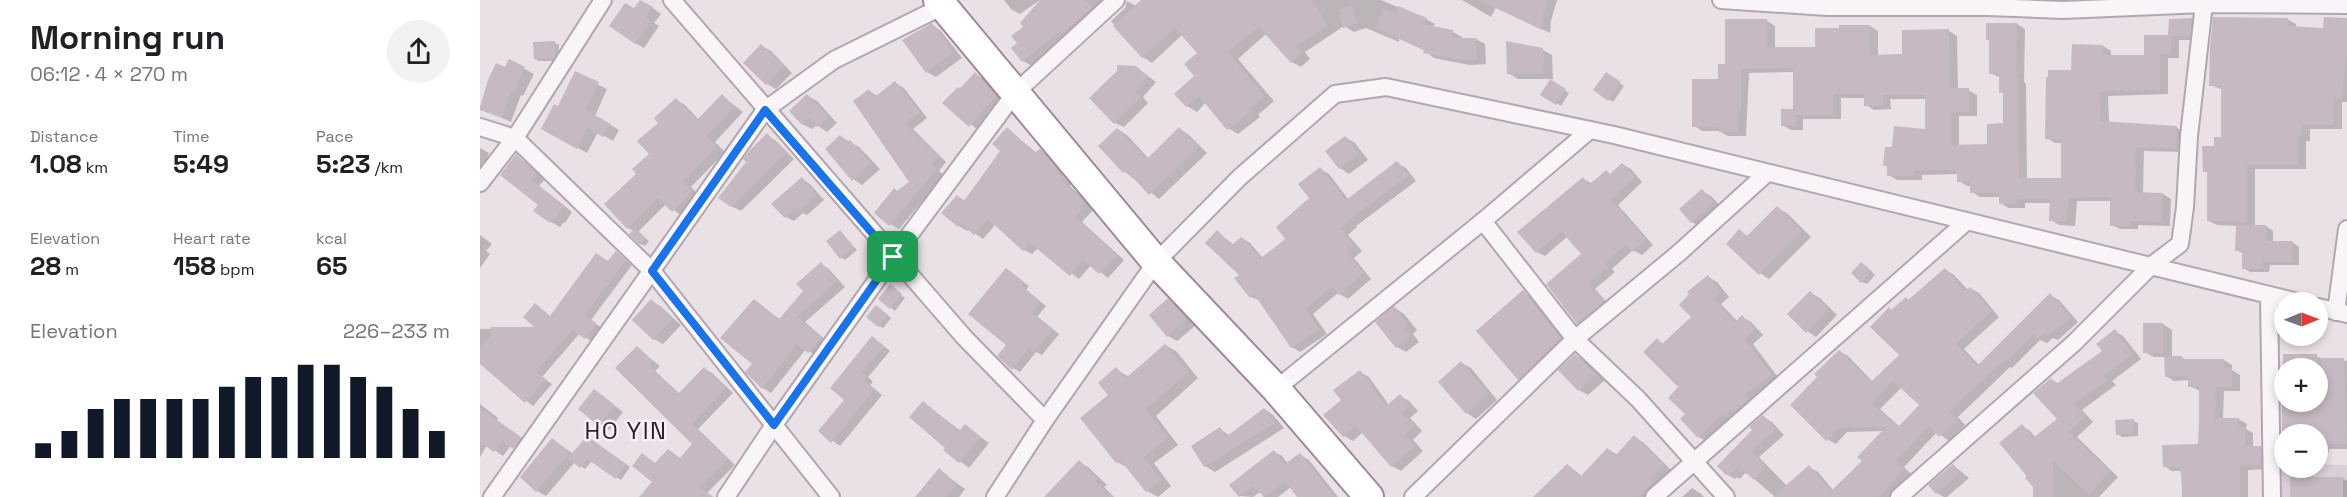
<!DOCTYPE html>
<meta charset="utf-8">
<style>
body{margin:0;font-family:"Space Grotesk",sans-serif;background:#f2f2f2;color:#202124;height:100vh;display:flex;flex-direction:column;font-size:22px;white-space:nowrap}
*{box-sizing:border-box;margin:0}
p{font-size:20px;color:#757577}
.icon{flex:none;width:33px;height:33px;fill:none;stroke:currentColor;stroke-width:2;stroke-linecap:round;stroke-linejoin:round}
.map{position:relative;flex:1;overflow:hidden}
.panel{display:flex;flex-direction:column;background:#fff;width:480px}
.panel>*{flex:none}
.needle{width:39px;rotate:89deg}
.controls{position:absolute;left:1794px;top:292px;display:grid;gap:12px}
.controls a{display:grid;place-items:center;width:54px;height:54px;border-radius:50%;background:#fff;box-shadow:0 3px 9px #0003;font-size:30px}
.pin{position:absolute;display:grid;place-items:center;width:51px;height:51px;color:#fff;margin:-26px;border-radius:12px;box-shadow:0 3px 9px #0006}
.round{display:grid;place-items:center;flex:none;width:63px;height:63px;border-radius:32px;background:#f2f2f2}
.overview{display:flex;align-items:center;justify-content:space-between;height:102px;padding:0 30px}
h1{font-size:33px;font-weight:700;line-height:45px}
.stats{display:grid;grid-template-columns:repeat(3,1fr);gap:9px;height:102px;padding:6px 30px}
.stats div{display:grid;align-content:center}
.stats b{font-size:26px;font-weight:700}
.stats small{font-size:16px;font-weight:400}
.stats p{font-size:16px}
.chart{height:168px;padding:12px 30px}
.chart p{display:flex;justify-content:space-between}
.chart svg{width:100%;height:108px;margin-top:6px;stroke:#111827;stroke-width:6}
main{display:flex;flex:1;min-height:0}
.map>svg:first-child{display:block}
.built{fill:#dbcfd7}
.shadow{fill:#0003;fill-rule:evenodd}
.building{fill:#c6b9c2;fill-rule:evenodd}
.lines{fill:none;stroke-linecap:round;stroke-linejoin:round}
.street-casing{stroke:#b4a6b0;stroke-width:20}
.highway-casing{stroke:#a0899a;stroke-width:32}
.street{stroke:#f8f4f7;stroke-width:16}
.highway{stroke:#fff;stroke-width:28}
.route-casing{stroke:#fff;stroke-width:12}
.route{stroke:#1a73e8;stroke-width:8}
.labels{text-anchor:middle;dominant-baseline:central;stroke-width:5;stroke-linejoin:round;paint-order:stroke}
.quarter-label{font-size:24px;letter-spacing:1.5px;fill:#321c2b;stroke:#f7f1f5}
</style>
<main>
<section class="panel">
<div class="overview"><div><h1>Morning run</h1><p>06:12 · 4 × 270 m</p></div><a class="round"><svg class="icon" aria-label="share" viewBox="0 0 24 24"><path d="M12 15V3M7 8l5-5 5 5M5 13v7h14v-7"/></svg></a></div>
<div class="stats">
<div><p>Distance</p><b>1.08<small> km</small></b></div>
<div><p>Time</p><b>5:49</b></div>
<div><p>Pace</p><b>5:23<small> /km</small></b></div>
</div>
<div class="stats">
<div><p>Elevation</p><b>28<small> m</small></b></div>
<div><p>Heart rate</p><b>158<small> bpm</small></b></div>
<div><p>kcal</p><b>65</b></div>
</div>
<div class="chart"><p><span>Elevation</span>226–233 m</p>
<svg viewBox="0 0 160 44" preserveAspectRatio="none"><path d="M5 44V38M15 44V33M25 44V24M35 44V20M45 44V20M55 44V20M65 44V20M75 44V15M85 44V11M95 44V11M105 44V6M115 44V6M125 44V11M135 44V15M145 44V24M155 44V33"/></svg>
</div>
</section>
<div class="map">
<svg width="1867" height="497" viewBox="0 0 1867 497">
<rect width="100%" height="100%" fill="#eae1e7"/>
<path class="built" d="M1802,463H1804V468H1838V464L1867,465V497H1802Z"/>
<g class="shadow">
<path d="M524,0H560L540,14L531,9Z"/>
<path d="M562,0H635L552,66L543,61L539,44L545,27Z"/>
<path d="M669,0H901L946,19L955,24L952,27L973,32L982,37V39H996L1005,44L1006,64L990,65L954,58L945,51L919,38V42L886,28L874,32L864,26L825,52L830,59L821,67L812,62L787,33L758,59L794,101L778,115L780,117L758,134L748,128L726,102L717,112L707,106L696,95L716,76L719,53L703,34L672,63L663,57L631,21L645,8L647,1L656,6Z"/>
<path d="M982,0H1077L1071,21L1070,33L1016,7L1011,17Z"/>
<path d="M170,6L181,14L174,23L179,26L164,48L155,43V10Z"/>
<path d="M1807,19L1816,24V28L1845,29L1867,19V102H1862V129H1830V141H1826V169H1775V226H1786L1793,231V242H1812L1819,247V265H1790L1789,272H1770L1763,268L1764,254L1757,250V226L1737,225L1729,221V173L1724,171L1736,147L1743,139V90L1731,85Z"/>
<path d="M1711,20L1720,25L1718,40H1699V58H1688V94L1628,96L1629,123L1697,128L1705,133L1704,152L1664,151L1663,194H1683L1691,199L1690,226L1658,225V229H1640L1632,225L1631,201H1597L1595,226L1579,225L1571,220L1572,203H1545V208H1529L1520,203V197H1500L1492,192V186H1487L1479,181V174L1442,175V180H1417L1409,175V167L1405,165L1413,149L1446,130V99H1410L1411,109L1394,110L1386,105L1385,98H1361V119H1323V130H1311L1302,125L1315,110V72L1269,73L1266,136H1248L1239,131H1222L1214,126L1247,66V21H1287L1295,26V49L1336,48L1390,26L1398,31V56H1424L1469,31L1477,36L1478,90H1488L1497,95V116H1479V146H1509L1525,125V94L1521,92V78L1510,73V41L1508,25L1537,24L1545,29L1544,82L1546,84L1547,179H1583V143H1575L1567,138L1593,72L1623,46L1631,51V57H1666Z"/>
<path d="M452,25L461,31L482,58L456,77L447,72Z"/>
<path d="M75,43L79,45L78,61H59L55,59Z"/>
<path d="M282,46L291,51L312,73L296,89L287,84Z"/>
<path d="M1063,50L1072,55L1073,79H1038L1028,73Z"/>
<path d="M29,61L54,74L43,96L41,95L31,122L1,109Z"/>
<path d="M656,67L676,82L663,97L668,103L644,127L635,123Z"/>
<path d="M95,73L127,89L115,116L139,130L133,141L118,132L107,153L63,129L79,108Z"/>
<path d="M495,74L504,79L524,102L498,130L464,103Z"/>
<path d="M1126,74L1144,86L1133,102L1116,90Z"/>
<path d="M1070,81L1089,93L1081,106L1062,94Z"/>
<path d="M415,83L424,88L447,118L433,129L466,162L459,171L464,175L419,229L410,224L419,192L431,183L389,91L398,96Z"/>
<path d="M242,96L263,112L235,142L245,152L211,187L220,197L202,216L186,204L158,232L169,241L165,246L161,244L154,231L148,228L159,174L171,154L180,123L196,100L205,105L219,120Z"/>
<path d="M328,96L337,101L357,123L347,132L337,125L332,129L322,124Z"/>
<path d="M527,129L557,153L560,150L568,155L584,174L583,176L591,184L590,186L614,209L602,222L644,260L628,278L611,265L599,279L558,248L552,254L544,250L516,224L503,239L489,229L487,231L479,226L478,197L486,201L521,150Z"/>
<path d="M637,129L647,135L669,159L700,129L709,135L727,153L679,199L644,171Z"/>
<path d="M287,135L296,141L314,159L261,211L251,206L268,162Z"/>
<path d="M361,137L379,147L400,169L382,185L373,179Z"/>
<path d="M865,137L875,143L888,160L869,174L860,168Z"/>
<path d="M0,148L9,153L0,175Z"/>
<path d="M36,156L45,162L65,179L59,186L92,212L85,223L84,222L80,227L71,222Z"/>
<path d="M917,163L926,168L936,181L876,226L877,227L868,235L882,251L874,258L891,279L868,299L858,293L833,314L847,334L820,352L812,347L781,301L771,297L737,232L754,245L762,238L770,243L783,258L807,239L831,198L840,169L849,174L869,200Z"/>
<path d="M1142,164L1151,169L1162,182L1138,205L1173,245L1162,255L1153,250L1132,269L1135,272L1115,289L1131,307L1106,328L1098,323L1103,254L1088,236L1065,256L1057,252L1103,179L1111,183L1126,172L1131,175Z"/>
<path d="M322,179L330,184L344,200L327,215L323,213L314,221L306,217Z"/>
<path d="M1222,191L1231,196L1242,208L1221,227L1212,222Z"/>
<path d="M1297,208L1307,213L1331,237L1289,279L1280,273L1259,231L1269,237Z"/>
<path d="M360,232L377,250L365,260L361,257Z"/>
<path d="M0,235L12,244L6,251L10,254L0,268Z"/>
<path d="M136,253L152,265L111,320L122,328L112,342L100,333L62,377L72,384L53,406L0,363V329L58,328L56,305L71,317Z"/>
<path d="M341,264L349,269L365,287L325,322L349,343L338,357L326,349L291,393L283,388L267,372L274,363V301L301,320L325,291Z"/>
<path d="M1386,266L1395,275L1387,284L1382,282Z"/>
<path d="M1466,270L1474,275L1488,290L1490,288L1499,293L1519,317L1484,349L1500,366L1570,295L1579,300L1598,322L1578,340L1573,338L1567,343L1560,340L1532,368L1530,367L1478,417L1485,425L1469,441L1457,432L1424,467L1432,475L1417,497H1295L1271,476L1265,473L1260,479L1257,477L1255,479L1246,474L1283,417L1292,422L1304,435L1279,457L1307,486L1329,467L1338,472L1353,490L1384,461L1403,431L1367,432L1356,444L1347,439L1339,377L1359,351L1368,356L1393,382L1421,355L1412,311L1426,299L1429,301ZM1422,387L1441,404L1420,427L1400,409Z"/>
<path d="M533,274L549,286L546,290L566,306L557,317L579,334L562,355L556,352L540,372L533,368L528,345Z"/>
<path d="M1228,277L1237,282L1249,297L1241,304L1257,321L1262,317L1271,322L1283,335L1273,344L1300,380L1254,420L1250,418L1227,442L1219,437L1207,414L1200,387L1177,340L1184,344L1213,317Z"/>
<path d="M414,289L425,298L415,311L411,308Z"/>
<path d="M1043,292L1057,300L1094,347L1053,387L1039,379Z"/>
<path d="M1330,293L1340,298L1357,315L1336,337L1327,331Z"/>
<path d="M688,300L697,306L716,325L697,341L688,336Z"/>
<path d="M171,301L180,306L201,325L183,344L174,339Z"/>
<path d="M915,308L924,314L937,330L933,334L939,342L926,352L917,347Z"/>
<path d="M400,309L411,318L403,328L399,326Z"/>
<path d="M1683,324L1692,330V357H1701L1707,360H1744L1752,365V370L1760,375V391H1744L1743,419H1758L1767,424L1766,429L1773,433V448H1780L1789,452V469L1768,470V497H1702V471H1692L1684,466L1720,445L1721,391L1709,386V380L1694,381L1686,376V357H1674L1664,352Z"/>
<path d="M1635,331L1643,336L1661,359L1632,381L1636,385L1602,410L1613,422L1597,437L1638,477L1619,497H1555V487L1521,443L1542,426L1550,431L1556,438L1580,419L1571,379L1579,384L1624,352Z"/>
<path d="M400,343L410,351L388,377L393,382L390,385L402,395L360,446L340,431L366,399L352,388Z"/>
<path d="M685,345L696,351L718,378L676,416L698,445L674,463L691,486L678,497L667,491L648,468L637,462L602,419L630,395L636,369L649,377Z"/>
<path d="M157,348L180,366L175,371L200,394L224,369L232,373L253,393L218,429L255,465L227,493L233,497H173L174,482L163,455L176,464L189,450L201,459L214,444Z"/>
<path d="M1095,355L1105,361L1125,380L1108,395L1099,390Z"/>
<path d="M1836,356L1842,359L1867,361V449H1849V452H1838V435H1804V447V384V402H1838V369H1805Z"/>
<path d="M981,363L991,368L1017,400L996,419L987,413Z"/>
<path d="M880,372L889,377L909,405L920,396L929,401L938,411L930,418L942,431L933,440L943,451L921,471L912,466L883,432L873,441L864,436L845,415L863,400Z"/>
<path d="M115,391L143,412L129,430L119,424Z"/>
<path d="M443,403L481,431L485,426L509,443L489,468L465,450L467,447Z"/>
<path d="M0,404L18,418L17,421L49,443L42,452L31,445L23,456L7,445L0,457Z"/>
<path d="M784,409L793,415L804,428L735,472L725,466L713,446L740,429L749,435Z"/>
<path d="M1653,421L1658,423V436L1642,437L1637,434Z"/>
<path d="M1155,437L1164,443L1192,471L1173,497H1055L1088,465L1103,477L1127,449L1138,455Z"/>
<path d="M72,440L94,454L111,440L150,467L141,480L112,461L105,469L95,462L66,496L57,491Z"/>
<path d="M794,452L802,456L808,464L820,455L829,460L858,497H818L811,487L798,497H784L780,492L773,497L760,496L752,485Z"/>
<path d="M599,462L608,467L627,485L624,487L634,497H585Z"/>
<path d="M1473,465L1489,478L1467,497H1464L1457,493Z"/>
<path d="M459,470L485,489L479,497H437Z"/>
<path d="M1862,478L1867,481V497H1812Z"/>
<path d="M1212,488L1221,494L1224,497H1202Z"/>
</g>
<g class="building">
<path d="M160,0L173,7L166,17L171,20L155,44L129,26L145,3L154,8Z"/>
<path d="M560,0H605L612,8L580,35L578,33L542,62L531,48L537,43L531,36L543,27L540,23Z"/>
<path d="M661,0H832L848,26L816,46L822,53L811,63L779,27L753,48L749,53L785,96L770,109L772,111L747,130L719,96L706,107L694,94L714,76L704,64L717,53L695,28L662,58L633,26Z"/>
<path d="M999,0H1068L1063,16L1062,30Z"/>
<path d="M872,5L878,23L863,28L858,10Z"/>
<path d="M918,6L947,18L942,24L973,30L972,38H996L997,60H979L943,53L944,50L895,28L903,8L915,13Z"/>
<path d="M1733,17L1808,18V26L1843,28L1844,17L1867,18V51L1862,99L1854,98V125H1822V137H1818V165H1767V222L1727,221V172H1723L1722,146H1734V137H1741V86H1729L1730,48Z"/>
<path d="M1712,18L1710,36H1691V54H1680V90L1620,92L1621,121L1697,126L1696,148L1656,147L1655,192L1683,193L1682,222L1650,221V226H1630V197L1589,198L1587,222L1569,221L1570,199H1537V204H1519V193H1490V181L1477,182V170L1434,171V176H1407V166H1403L1405,147H1412L1414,126L1445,129V95H1403V106H1384V94H1353V115H1315L1316,126H1301V109H1313V68L1261,69V111H1258V132H1239V127H1212V79H1238V64H1245V19H1287V47H1335V28H1359V25H1390V55L1422,54V30L1469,29L1470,88H1489V112H1471V145L1507,144V124L1523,123V93H1519V74H1509V40H1506V23H1537L1536,78H1538L1539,178H1581V139H1565L1566,77H1568V70H1591L1592,44L1623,45V55H1664V35H1688L1689,19Z"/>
<path d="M452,23L473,52L446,73L422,40Z"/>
<path d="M75,41L76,55L73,59H54L53,42Z"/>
<path d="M1026,41L1063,48L1064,74H1027Z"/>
<path d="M281,44L304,66L286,85L263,63Z"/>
<path d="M29,59L45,67L34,92L31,91L22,118L0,110V107L8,80L16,63L25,67Z"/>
<path d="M637,65L656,66L668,77L655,91L661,97L634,124L609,98L637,71Z"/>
<path d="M95,71L119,82L106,110L131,124L123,137L108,128L97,149L61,129L74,104L78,106Z"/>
<path d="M495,72L516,96L489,127L462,103L478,87L480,89Z"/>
<path d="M1126,72L1141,82L1128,101L1113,90Z"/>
<path d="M1070,79L1086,89L1076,105L1060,95Z"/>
<path d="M415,81L440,112L425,123L458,156L452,165L457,169L409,226L394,213L414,188L417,191L429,182L373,101L389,89L395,97Z"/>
<path d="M242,94L255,107L227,136L237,146L203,182L213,191L192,212L178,198L147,229L124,204L156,174L152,169L169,154L157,141L178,123L174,118L196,98L217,120Z"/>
<path d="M327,94L349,117L337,127L329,118L322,125L309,111Z"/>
<path d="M527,127L555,153L560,148L577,169L575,170L584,178L582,180L606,204L595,217L637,255L619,274L603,260L590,276L550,243L543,251L508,219L494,235L481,224L478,227L461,213L477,195L484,201L520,151L512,144Z"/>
<path d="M699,127L719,147L669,195L646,170L643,173L618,146L637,128L667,159Z"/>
<path d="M287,133L306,153L251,207L238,198L266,162L263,159L270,150Z"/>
<path d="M360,135L367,142L370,140L391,163L372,181L345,149Z"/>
<path d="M865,136L879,154L859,169L845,151Z"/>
<path d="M36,154L56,173L51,180L84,205L75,219L74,218L70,223L53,211L58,205L20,175Z"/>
<path d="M917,161L929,175L868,221L869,222L861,229L874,246L867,252L884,273L859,295L852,287L826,309L839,329L811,348L774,294L770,298L754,278L759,275L725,243L737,230L752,245L761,237L781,258L805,239L796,227L829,198L818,184L840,167L866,200Z"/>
<path d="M1142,163L1155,177L1131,200L1166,239L1153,252L1146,245L1125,263L1128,267L1108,284L1124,301L1097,324L1066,284L1101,254L1081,231L1056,253L1037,232L1103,177L1109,185L1126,170L1130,174Z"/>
<path d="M322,177L337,195L318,212L315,208L305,218L291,204Z"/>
<path d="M1222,189L1234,202L1211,223L1199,209Z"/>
<path d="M1297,206L1322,231L1279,275L1246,244L1259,229L1267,236Z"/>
<path d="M1756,225H1786V241H1812V262H1783V269H1762V251H1755Z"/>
<path d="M155,228L166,238L160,245L149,234Z"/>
<path d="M360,230L374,247L360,259L346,241Z"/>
<path d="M136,251L146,260L105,315L116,323L105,339L92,330L56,372L66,379L45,403L0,364V348L11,335V327H54L43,317L55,303L70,316L116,253L128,261Z"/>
<path d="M341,262L357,281L317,317L342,337L328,353L317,344L282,389L265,372L272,364L240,338L274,299L299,319L323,291L316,284Z"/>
<path d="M1381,262L1392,271L1381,283L1371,273Z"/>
<path d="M526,268L543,281L541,285L560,301L552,312L573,329L554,352L549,348L532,370L517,356L526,345L488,314Z"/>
<path d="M1465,268L1485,291L1490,287L1512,311L1476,344L1497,366L1570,293L1591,317L1568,336L1565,333L1557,339L1553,334L1523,364L1521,363L1470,411L1478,420L1459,437L1449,426L1416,461L1425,469L1398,497H1293L1329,465L1351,491L1382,461L1377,457L1406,427L1358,428L1346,441L1310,405L1337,377L1334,374L1359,350L1391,382L1419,355L1390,327L1409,307L1411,310L1426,297L1428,300ZM1413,381L1439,405L1418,427L1392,403Z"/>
<path d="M1228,275L1241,292L1233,298L1255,322L1262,315L1275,329L1265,339L1292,375L1265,395L1269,399L1255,411L1253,409L1244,417L1242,414L1218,438L1200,419L1205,414L1188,398L1198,387L1163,352L1177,338L1182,344L1211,317L1199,305L1209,294L1207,292Z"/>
<path d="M410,284L422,294L410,309L398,299Z"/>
<path d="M1043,290L1081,338L1038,380L996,331Z"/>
<path d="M1330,291L1349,309L1326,333L1307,314Z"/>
<path d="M688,298L707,319L687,337L669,315Z"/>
<path d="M171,299L192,319L173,340L152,320Z"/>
<path d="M396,305L408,315L398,327L386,317Z"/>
<path d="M914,306L928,324L924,328L930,336L916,348L895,322Z"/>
<rect x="1663" y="323" width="20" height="30"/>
<path d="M1635,329L1653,354L1625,375L1628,380L1594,404L1606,416L1589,432L1630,471L1609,495L1573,460L1574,497H1553V487L1545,478L1547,476L1519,443L1542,424L1553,438L1577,419L1553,393L1571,378L1576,384L1622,351L1616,344Z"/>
<path d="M392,336L404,346L382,372L387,376L384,380L395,389L351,443L338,431L364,400L350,388Z"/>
<path d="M685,344L709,372L666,409L688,438L664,457L681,480L666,492L640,460L636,463L600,418L628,395L618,383L636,367L646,378Z"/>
<path d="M157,346L173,361L169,365L198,394L224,367L246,388L212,424L248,459L220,487L233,497H159L172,482L152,466L162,453L175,463L188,449L200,458L212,444L135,368Z"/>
<path d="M1095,354L1116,374L1098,391L1078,370Z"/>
<rect x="1803" y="354" width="34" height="15"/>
<path d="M1684,356H1702V359H1744V368H1752V387H1736L1735,418H1759L1758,427L1765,426V446H1781V465L1760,466V497H1703L1700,467H1683L1682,445L1718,444L1719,420V387H1708V376L1685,377Z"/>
<path d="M1841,358H1864L1867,444H1838V435H1802V402L1840,401Z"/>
<path d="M981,361L1008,394L986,414L958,382Z"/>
<path d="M880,370L906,406L920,394L930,406L922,413L934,425L925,435L935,446L911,467L876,426L863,437L843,415L861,400L853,390Z"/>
<path d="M114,389L135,405L119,426L98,409Z"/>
<path d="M443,401L479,431L485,424L501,437L479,463L463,450L465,448L429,417Z"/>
<path d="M0,408L41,437L33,449L22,441L14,452L0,442Z"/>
<path d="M784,408L795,423L724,467L711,446L740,427L746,437Z"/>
<path d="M1283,415L1296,429L1271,451L1286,466L1274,480L1263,470L1261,473L1257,468L1251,475L1248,473L1246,475L1237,466L1272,430L1269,427Z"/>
<path d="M1654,419V434L1636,435L1635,420Z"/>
<path d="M1154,435L1184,465L1170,479L1173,482L1158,497H1053L1087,464L1100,477L1127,448L1136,455Z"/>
<path d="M107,436L146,464L136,479L107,459L100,468L88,458Z"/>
<path d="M72,438L90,452L56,492L40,477Z"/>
<path d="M794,450L805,464L820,453L855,497H817L805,481L784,497L773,486L759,497L749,485Z"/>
<path d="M599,460L618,479L615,481L633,497H564Z"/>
<path d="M1473,464L1480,472L1456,494L1448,485Z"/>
<path d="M459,468L477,484L466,497H435Z"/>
<rect x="1810" y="477" width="53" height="20"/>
</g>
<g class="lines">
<defs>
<g id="street">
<path d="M192,0L484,337L565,420"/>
<path d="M1241,0L1347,7H1507L1583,10L1724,4L1867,5"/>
<path d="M0,127L35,138L172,271L351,497"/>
<path d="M0,183L35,138L123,0"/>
<path d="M1003,221L1095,339L1158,399L1246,497"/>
<path d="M1789,295L1792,497"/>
<path d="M1838,307L1867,314"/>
<path d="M1856,312L1867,229"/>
<path d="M796,389L1003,221L1110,130"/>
<path d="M12,497L285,110L354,60L463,6"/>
<path d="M246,497L294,425L413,257L535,93L636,0"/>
<path d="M515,497L565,420L676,262L760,177L855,94L906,87L1134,135L1822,303"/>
<path d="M933,497L1095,339L1200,252L1287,173"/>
<path d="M1174,497L1486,222"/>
<path d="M1419,497L1594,343L1672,265L1700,244L1705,207L1709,136L1724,4"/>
</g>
<path id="highway" d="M458,0L676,262L796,389L889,497"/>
</defs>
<use href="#street" class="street-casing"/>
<use href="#highway" class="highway-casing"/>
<use href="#street" class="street"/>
<use href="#highway" class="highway"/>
</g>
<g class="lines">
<defs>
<path id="route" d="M285,110L413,257L294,425L172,271Z"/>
</defs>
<use href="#route" class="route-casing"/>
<use href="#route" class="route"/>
</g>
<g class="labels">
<g class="quarter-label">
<text x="146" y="430">HO YIN</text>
</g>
</g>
</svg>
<div class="controls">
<a><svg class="needle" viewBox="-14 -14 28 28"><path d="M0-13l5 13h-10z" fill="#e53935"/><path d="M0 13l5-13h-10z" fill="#757577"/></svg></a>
<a>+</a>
<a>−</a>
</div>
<div class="pin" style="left:413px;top:257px;background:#1e9e55"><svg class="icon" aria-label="arrive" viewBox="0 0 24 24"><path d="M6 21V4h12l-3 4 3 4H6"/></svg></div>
</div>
</main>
